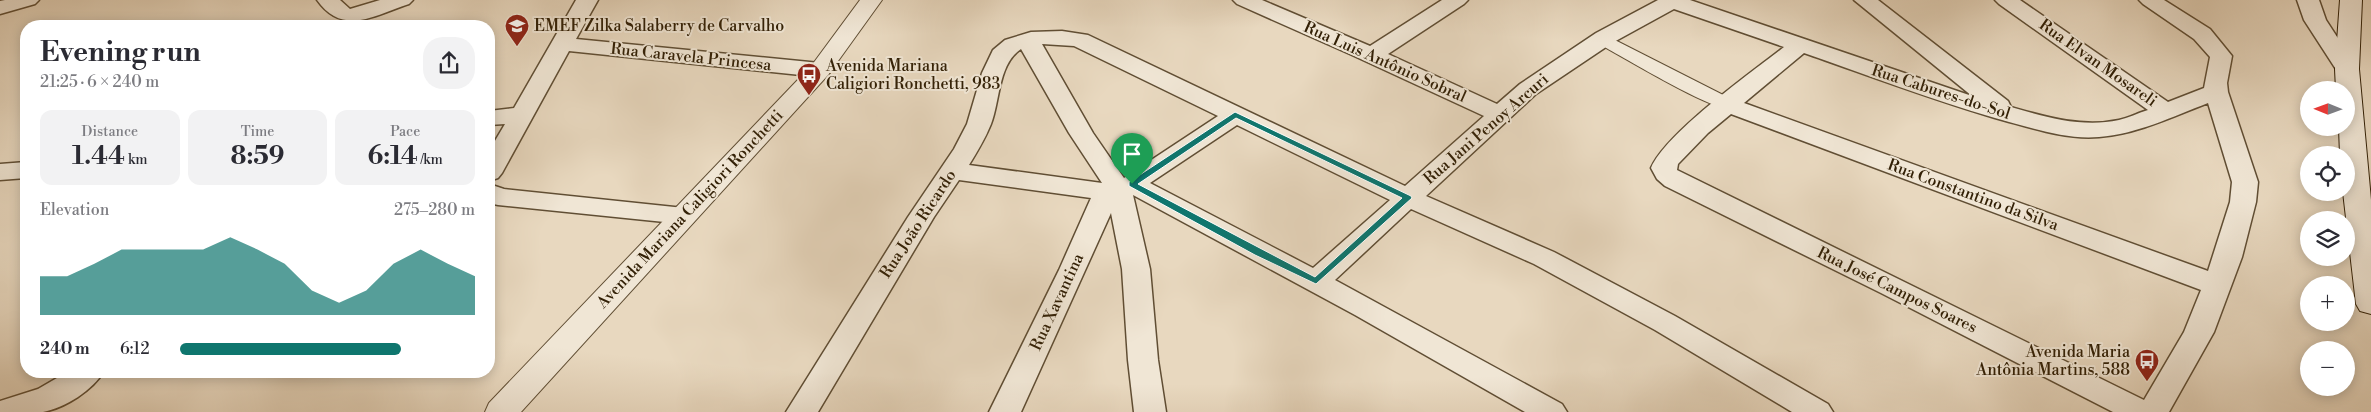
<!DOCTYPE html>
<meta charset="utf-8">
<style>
body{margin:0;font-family:"Libre Bodoni",serif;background:#f2f2f3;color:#2b2b33;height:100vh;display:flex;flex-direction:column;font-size:19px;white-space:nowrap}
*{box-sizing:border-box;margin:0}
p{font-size:16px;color:#7c7c81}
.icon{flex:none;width:28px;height:28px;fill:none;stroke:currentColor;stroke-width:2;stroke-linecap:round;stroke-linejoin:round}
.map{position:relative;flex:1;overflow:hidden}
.drawer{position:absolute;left:20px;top:20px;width:475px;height:358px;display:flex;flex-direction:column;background:#fff;border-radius:20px;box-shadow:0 2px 12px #0003}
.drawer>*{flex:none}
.needle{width:32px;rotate:271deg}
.tools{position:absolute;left:2300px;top:81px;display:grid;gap:10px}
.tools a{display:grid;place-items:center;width:55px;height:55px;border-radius:50%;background:#fff;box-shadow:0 2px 12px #0003;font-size:25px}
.pin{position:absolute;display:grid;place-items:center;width:42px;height:42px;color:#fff;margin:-51px -21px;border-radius:50% 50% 50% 0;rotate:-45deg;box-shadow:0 0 5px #0007}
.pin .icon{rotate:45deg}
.round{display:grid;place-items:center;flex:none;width:52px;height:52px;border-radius:20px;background:#f2f2f3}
.summary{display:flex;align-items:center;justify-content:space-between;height:85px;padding:0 20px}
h1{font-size:28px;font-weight:700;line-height:38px}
.metrics{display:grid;grid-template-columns:repeat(3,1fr);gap:8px;height:85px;padding:5px 20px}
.metrics div{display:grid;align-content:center;border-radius:12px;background:#f2f2f3;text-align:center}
.metrics b{font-size:25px;font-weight:700}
.metrics small{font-size:14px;font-weight:400}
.metrics p{font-size:14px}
.chart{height:140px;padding:10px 20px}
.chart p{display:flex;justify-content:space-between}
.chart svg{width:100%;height:90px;margin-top:5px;fill:#0f766e;opacity:.7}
ul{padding:0 20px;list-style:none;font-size:16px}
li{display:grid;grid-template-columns:80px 60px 1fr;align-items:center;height:38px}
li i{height:12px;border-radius:6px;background:#0f766e}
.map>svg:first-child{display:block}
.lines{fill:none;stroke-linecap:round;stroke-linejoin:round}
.pedestrian-casing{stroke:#604e34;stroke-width:2}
.minor-casing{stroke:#604e34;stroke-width:3}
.tertiary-casing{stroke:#604e34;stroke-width:2}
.secondary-casing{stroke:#322006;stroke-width:2}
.pedestrian{fill:#f0e6d5;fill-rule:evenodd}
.minor{fill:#f0e6d5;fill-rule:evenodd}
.tertiary{fill:#f0e6d5;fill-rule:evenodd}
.secondary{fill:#f0e6d5;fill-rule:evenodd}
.route{fill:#0f766e;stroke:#fff;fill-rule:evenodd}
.labels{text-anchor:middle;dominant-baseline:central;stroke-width:4;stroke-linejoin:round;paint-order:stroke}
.poi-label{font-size:16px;fill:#322006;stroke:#f0e6d5;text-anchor:start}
.street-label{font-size:16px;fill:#322006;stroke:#f0e6d5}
</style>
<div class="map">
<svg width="2371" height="412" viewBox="0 0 2371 412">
<rect width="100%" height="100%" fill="#e8d8bf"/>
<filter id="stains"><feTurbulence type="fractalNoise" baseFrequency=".004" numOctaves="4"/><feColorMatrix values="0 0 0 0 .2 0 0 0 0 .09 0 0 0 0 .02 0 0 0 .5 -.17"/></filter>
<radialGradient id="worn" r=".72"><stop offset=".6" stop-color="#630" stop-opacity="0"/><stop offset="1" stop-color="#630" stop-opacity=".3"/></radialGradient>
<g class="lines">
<defs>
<path id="pedestrian" d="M1603,34L1735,101L1738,105L1735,109C1715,114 1621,55 1597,43L1595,39L1597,35Z"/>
<g id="minor">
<path d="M5,0H39L35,4L0,14V1Z"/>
<path d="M317,0H340L350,9L380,0H413L409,4C375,15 343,37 317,0Z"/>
<path d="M576,0H598L576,39L820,63L828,65L831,70L828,75L820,77L569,51L502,173L498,178L489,181V151L505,124L489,125V111L514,108Z"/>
<path d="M1233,0H1262L1370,46L1442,0H1468L1464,4L1388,54L1497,104L1520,84L1596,33L1658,0H1690L1972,96L1854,0H1878L2008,101L2011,107C2046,117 2082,128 2119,120C2128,118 2138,113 2148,110L1999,4L1995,0H2020L2168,102L2204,88L2210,57L2194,39L2143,4L2139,0H2164L2210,29L2232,56L2227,83L2228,92L2258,182L2256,202L2242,257L2214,332L2169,412H2113L1881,293L1665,186L1657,179L1651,168C1667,132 1751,73 1784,47L1674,9L1612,43L1536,94L1426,196L1554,252L1675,316L1828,404L1833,412H1792L1655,330L1534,264L1411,209L1335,280L1562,404L1567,412H1525L1355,315L1133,195L1150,269L1158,360L1166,412H1134L1128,360L1122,269L1111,213L1021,412H989L1059,270L1091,198L959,180L934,217L818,412H786L908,217L954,149L967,124L982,73L993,50L1005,40L1031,32L1062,31L1088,35L1405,186L1484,116L1352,55L1237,4ZM1042,44L1074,46L1218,116L1124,178L1093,133ZM1021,49L1069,133L1102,183L969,165C977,152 985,139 991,124C1000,101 998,64 1021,49ZM1804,53C1867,75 1930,99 1995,118C2029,127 2064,140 2099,137C2137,134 2172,117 2208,103L2232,182L2230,202L2208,271L1744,103ZM1731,114L2201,290L2184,332L2144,400L1677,170L1678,164L1708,133ZM1237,125L1390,200L1313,268L1150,183Z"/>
<path d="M2297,0H2319L2326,20L2358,69L2355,74L2347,76L2339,74L2304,20Z"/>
<path d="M26,162V178L0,180V164Z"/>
<path d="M489,184L504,189L684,208L693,210L697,216L693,222L684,224L498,205L489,203Z"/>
<path d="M69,371H104C93,390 65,408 43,412C30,412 14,412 0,412V401L38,389Z"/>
</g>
<path id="tertiary" d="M860,0H882L828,75L521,412H485L489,403L812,65Z"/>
<path id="secondary" d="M2340,0H2362L2359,69L2371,200V314L2360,311L2356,304L2343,192H2346V155H2340L2339,128H2346V90H2336L2335,69Z"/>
</defs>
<use href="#pedestrian" class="pedestrian-casing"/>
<use href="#minor" class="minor-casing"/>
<use href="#tertiary" class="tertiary-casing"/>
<use href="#secondary" class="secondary-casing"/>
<use href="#pedestrian" class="pedestrian"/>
<use href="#minor" class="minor"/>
<use href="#tertiary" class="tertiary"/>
<use href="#secondary" class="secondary"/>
</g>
<path class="route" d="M1235,112L1411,196L1412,198L1316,284L1255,255L1129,186V182ZM1236,118L1402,198L1315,277L1138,184Z"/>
<defs>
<symbol id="school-pin" viewBox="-11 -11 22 30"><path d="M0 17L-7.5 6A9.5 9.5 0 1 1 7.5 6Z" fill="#8f2418" stroke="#f0e6d5"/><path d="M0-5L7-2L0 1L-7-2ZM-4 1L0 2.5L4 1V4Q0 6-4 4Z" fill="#fff"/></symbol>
<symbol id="bus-pin" viewBox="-11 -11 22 30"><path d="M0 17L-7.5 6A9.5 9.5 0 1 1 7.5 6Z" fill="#8f2418" stroke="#f0e6d5"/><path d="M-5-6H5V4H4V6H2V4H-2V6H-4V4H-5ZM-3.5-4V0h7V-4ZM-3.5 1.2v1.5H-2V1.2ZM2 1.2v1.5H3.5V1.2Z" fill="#fff"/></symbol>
</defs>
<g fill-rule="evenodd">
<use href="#school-pin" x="503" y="12" width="28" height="38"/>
<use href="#bus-pin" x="795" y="61" width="28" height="38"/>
<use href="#bus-pin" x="2133" y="347" width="28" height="38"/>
</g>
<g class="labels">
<g class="poi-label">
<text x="534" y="26">EMEF Zilka Salaberry de Carvalho</text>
<text x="826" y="66">Avenida Mariana<tspan x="826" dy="18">Caligiori Ronchetti, 983</tspan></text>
<text x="2130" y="352" text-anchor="end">Avenida Maria<tspan x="2130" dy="18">Antônia Martins, 588</tspan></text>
</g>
<g class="street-label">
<text transform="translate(691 57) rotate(6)">Rua Caravela Princesa</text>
<text transform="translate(1385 62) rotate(24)">Rua Luis Antônio Sobral</text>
<text transform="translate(2098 63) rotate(35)">Rua Elvan Mosareli</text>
<text transform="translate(1941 92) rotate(18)">Rua Cabures-do-Sol</text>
<text transform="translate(1486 129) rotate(-41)">Rua Jani Penoy Arcuri</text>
<text transform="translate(1973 195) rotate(20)">Rua Constantino da Silva</text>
<text transform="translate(690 209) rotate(-47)">Avenida Mariana Caligiori Ronchetti</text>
<text transform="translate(918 224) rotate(-57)">Rua João Ricardo</text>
<text transform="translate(1897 290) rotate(26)">Rua José Campos Soares</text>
<text transform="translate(1057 302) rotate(-65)">Rua Xavantina</text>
</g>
</g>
<rect width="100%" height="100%" filter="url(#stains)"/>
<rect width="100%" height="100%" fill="url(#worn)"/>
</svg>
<div class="tools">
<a><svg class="needle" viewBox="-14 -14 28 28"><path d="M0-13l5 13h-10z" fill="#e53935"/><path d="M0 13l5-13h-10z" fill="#7c7c81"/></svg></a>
<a><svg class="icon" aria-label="locate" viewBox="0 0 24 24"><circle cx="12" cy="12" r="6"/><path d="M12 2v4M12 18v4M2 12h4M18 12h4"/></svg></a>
<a><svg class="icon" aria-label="layers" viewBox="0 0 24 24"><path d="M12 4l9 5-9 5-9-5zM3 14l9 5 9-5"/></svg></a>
<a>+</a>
<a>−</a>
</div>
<div class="pin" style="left:1132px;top:184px;background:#1e9e55"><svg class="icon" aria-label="arrive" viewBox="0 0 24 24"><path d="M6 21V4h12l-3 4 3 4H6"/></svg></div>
<section class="drawer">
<div class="summary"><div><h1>Evening run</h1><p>21:25 · 6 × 240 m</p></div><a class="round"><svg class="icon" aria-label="share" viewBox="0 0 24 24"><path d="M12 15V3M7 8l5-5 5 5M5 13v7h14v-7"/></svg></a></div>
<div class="metrics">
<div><p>Distance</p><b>1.44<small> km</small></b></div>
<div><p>Time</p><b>8:59</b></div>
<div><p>Pace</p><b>6:14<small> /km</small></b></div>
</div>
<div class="chart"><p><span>Elevation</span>275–280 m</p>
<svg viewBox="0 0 160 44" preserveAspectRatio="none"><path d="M0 44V25L10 25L20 19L30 12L40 12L50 12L60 12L70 6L80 12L90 19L100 32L110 38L120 32L130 19L140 12L150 19L160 25V44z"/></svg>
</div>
<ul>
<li><b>240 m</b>6:12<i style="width:75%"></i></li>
</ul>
</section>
</div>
